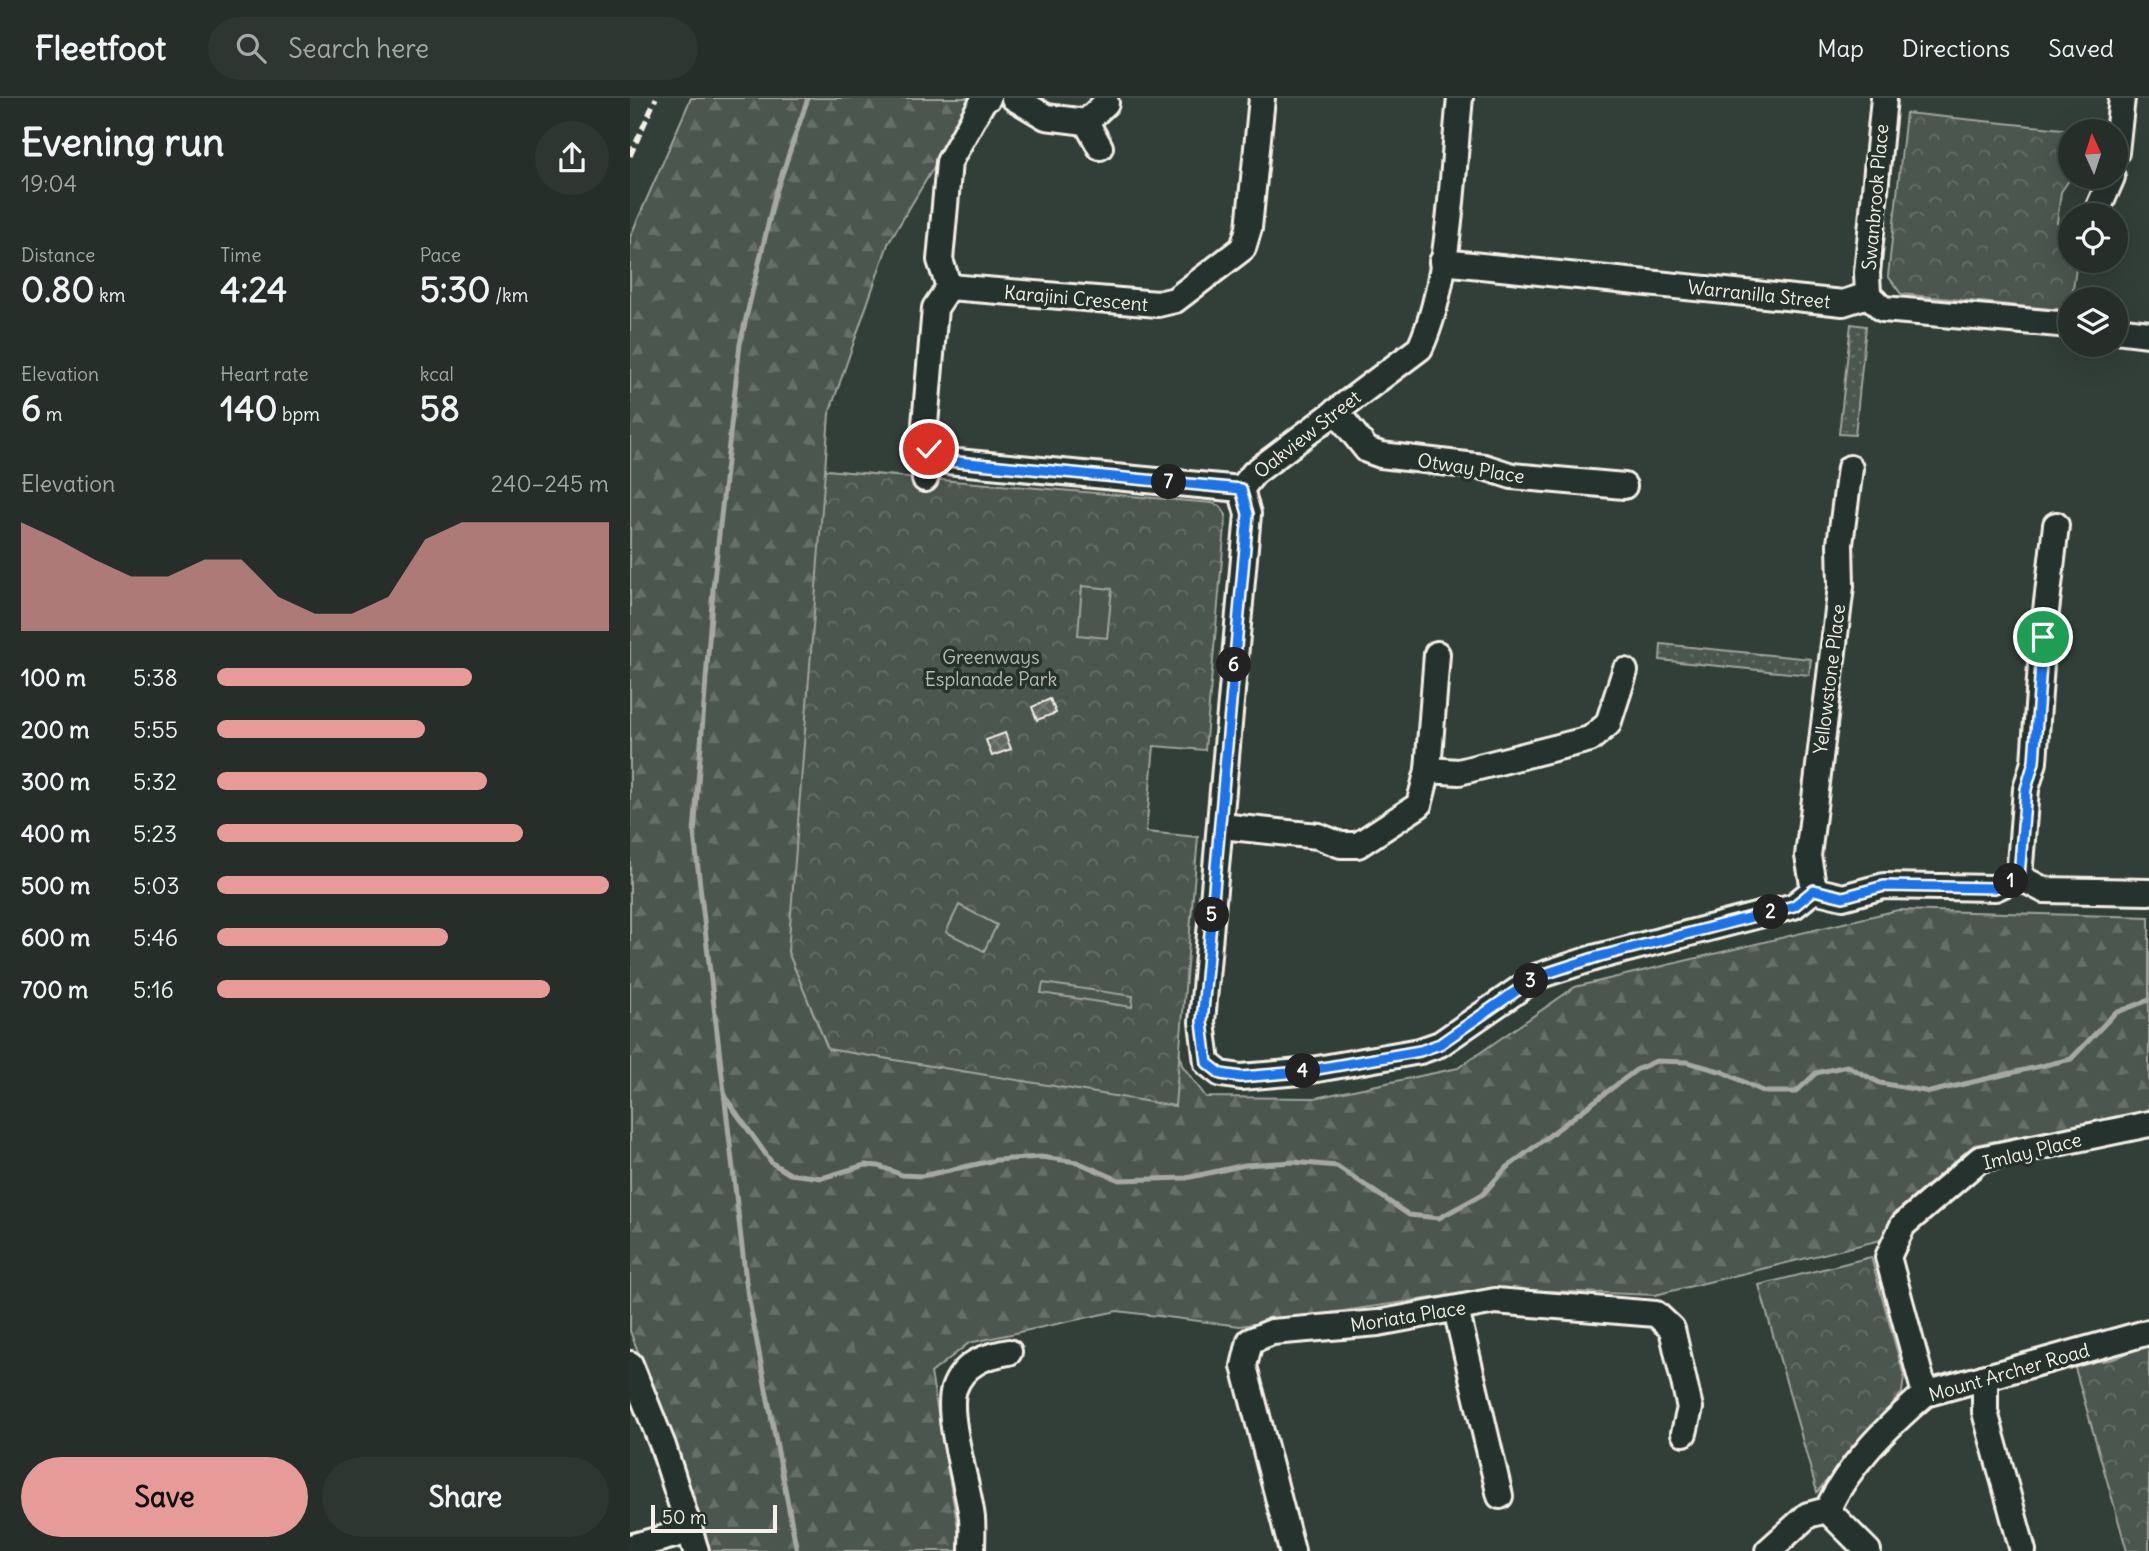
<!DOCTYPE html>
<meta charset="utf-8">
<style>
body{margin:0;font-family:Delius,sans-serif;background:#2e3632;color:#f1f3f6;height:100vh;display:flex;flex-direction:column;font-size:26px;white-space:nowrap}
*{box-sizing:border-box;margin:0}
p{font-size:23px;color:#a4a8a8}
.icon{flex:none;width:38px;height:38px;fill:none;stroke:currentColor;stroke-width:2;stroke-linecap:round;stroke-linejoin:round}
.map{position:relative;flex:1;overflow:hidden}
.side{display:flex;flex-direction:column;background:#262e2a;width:630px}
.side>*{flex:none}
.needle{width:46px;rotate:357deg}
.tools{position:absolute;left:1428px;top:21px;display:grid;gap:14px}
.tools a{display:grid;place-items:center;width:70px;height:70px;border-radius:50%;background:#262e2a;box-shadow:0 7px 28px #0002,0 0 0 2px #424a47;font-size:35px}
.scale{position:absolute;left:21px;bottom:18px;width:126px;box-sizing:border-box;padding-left:7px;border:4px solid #f4f1e8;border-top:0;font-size:19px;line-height:24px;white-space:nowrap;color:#f4f1e8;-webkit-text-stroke:5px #26332d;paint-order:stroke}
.pin{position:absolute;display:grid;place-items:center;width:60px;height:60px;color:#fff;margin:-30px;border:4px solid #fff;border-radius:50%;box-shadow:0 2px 7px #0007}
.km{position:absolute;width:35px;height:35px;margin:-18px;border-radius:50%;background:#222;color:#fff;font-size:19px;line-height:35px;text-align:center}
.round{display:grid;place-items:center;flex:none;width:74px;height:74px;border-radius:37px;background:#2e3632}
.head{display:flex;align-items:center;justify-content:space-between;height:119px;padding:0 21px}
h1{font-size:38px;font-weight:800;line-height:52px}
.metrics{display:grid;grid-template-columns:repeat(3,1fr);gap:10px;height:119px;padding:7px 21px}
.metrics div{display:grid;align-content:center}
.metrics b{font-size:35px;font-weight:800}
.metrics small{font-size:19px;font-weight:400}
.metrics p{font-size:19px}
.chart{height:196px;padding:14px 21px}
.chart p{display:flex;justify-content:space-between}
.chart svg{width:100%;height:126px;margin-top:7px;fill:#e69b98;opacity:.7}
.primary-button{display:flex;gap:14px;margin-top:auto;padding:14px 21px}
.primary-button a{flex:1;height:80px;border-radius:42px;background:#e69b98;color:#111;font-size:28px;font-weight:800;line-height:80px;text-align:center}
.primary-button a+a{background:#2e3632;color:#f1f3f6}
ul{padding:0 21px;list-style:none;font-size:23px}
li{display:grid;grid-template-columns:112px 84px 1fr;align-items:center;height:52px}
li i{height:18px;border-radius:9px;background:#e69b98}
header{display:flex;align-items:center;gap:42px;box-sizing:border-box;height:98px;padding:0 35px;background:#262e2a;border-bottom:2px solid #424a47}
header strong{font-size:33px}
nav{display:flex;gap:38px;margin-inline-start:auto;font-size:24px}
.search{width:490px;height:63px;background:#2e3632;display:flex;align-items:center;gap:18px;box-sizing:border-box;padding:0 24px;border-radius:38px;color:#a4a8a8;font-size:26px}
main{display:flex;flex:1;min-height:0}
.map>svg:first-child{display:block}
.grass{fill:url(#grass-dots);stroke:#a0a49c;stroke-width:2}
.forest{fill:url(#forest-firs);stroke:#a0a49c;stroke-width:2}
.park{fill:url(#park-crowns);stroke:#a0a49c;stroke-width:2}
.garden{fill:#4c564f;stroke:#a0a49c;stroke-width:2}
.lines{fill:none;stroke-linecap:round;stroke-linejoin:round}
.stream{stroke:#a6a9a1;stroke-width:5}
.building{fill:url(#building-cross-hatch);stroke:#f4f1e8;stroke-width:2}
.minor-casing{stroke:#f4f1e8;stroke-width:30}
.minor{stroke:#26332d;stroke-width:24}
.rail{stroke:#f4f1e8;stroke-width:5;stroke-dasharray:10 5;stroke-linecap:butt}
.route-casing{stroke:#fff;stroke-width:14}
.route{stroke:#1a73e8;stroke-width:9}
.labels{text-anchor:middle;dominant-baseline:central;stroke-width:7;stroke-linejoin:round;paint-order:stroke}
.street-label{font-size:19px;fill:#f4f1e8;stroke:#26332d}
.park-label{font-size:19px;fill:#b9bbb2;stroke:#26332d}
</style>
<header>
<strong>Fleetfoot</strong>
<div class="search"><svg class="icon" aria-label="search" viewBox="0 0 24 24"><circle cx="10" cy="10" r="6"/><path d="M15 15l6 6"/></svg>Search here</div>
<nav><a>Map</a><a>Directions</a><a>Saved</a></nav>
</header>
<main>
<section class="side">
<div class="head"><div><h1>Evening run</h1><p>19:04</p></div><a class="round"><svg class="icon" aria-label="share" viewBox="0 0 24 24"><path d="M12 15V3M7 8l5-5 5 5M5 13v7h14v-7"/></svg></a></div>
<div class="metrics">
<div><p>Distance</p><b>0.80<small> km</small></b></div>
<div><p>Time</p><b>4:24</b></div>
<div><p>Pace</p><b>5:30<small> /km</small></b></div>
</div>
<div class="metrics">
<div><p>Elevation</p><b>6<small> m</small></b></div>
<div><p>Heart rate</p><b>140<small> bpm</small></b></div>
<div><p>kcal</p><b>58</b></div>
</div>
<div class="chart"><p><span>Elevation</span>240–245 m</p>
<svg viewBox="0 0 160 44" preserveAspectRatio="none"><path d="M0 44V6L10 12L20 19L30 25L40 25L50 19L60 19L70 32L80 38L90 38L100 32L110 12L120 6L130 6L140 6L150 6L160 6V44z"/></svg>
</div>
<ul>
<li><b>100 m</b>5:38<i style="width:65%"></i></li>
<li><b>200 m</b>5:55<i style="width:53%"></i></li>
<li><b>300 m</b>5:32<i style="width:69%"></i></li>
<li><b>400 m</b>5:23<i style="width:78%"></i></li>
<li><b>500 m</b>5:03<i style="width:100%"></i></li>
<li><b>600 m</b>5:46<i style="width:59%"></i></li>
<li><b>700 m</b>5:16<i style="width:85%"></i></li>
</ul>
<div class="primary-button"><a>Save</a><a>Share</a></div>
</section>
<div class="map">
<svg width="1519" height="1453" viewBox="0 0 1519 1453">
<defs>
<pattern id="grass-dots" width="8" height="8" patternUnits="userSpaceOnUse" patternTransform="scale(1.75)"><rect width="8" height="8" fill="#4c564f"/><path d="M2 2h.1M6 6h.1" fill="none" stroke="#666f68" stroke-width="1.8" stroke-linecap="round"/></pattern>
<pattern id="forest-firs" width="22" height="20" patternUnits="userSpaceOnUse" patternTransform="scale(1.75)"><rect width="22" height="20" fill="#4c564f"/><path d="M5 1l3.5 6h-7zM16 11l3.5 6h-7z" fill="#666f68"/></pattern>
<pattern id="park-crowns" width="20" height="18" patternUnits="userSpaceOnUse" patternTransform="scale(1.75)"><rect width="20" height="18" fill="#4c564f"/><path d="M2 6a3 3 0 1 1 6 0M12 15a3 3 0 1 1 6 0" fill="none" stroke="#666f68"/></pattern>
<pattern id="building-cross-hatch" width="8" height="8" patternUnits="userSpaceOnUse" patternTransform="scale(1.75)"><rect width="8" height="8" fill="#5f6861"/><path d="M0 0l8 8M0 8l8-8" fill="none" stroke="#777e78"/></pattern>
</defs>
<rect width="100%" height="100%" fill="#323e38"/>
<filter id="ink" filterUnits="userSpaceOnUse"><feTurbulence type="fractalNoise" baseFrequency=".0143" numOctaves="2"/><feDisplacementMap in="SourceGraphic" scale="14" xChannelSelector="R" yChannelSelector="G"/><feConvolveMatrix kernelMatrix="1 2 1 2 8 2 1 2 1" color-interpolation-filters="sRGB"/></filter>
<g filter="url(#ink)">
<g class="grass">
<path d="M1221,226L1236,228L1225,337L1209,336Z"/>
<path d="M1031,546L1181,561L1179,577L1030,562Z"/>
</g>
<path class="forest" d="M61,0H345L258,146L199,316L195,372L266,378L545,931L552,967L576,999L685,1000L828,970L945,889L1268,812L1519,819V1014L1344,1047L1265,1115L1251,1142L1025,1197L864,1191L610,1228L487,1213L339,1245L301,1275L332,1453H79L53,1370L0,1233V139Z"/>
<g class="park">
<path d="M1276,15L1452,33H1440L1441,79L1431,94L1427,124L1440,134V163H1447L1440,213L1271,196L1258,178Z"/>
<path d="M195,372L582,405L590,408L596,417L575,652L524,648L516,734L568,739L545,1008L198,951L158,854Z"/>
<path d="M1241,1159L1274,1278L1272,1295L1187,1394L1129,1187Z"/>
<path d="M1519,1248V1453H1497L1445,1270C1458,1260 1469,1265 1483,1261C1497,1257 1504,1249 1519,1248Z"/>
</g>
<g class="garden">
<path d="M452,488L482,491L477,540L448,537Z"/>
<path d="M329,807L367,827L354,853L316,834Z"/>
<path d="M413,885L503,898L502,909L411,895Z"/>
</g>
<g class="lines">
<g class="stream">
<path d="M95,999L142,1065L160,1076L192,1080L235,1067L249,1068L272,1077L292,1078L366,1062L411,1059L447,1064L489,1082L556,1080L615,1067L663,1064L707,1068L779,1117L809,1120L853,1096L875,1071L1006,972L1026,963L1057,964L1093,974L1135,994H1166L1186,975L1217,968L1250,985L1300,994L1441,961L1485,915L1519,902"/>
<path d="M167,1453L117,1192L64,736L83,491L110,246L145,97L178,0"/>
</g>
</g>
<g class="building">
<path d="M420,601L426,615L407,622L402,609Z"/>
<path d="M375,635L381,651L362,658L356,642Z"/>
</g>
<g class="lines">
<defs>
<g id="minor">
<path d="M358,0L353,3L319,64L310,162L319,189L305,210L294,338L298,351L317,363L611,391"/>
<path d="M384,0L416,19L456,24"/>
<path d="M470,49L456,24L476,5"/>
<path d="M1486,54L1492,0"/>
<path d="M1469,109L1482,79"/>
<path d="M812,164L1213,205L1238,197L1253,211L1440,227"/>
<path d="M319,189L528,206L545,202L613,150L619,130L632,0"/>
<path d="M1238,197L1237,175L1254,0"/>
<path d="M1486,232L1519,236"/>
<path d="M706,313L737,352L751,357L854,369L882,378L994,388"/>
<path d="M295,381L302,355"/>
<path d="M611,391L618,416L572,924L577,965L591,976L611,979L670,974L790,953L810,946L908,878L967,859L1164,808L1184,792L1213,799L1254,788L1365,790L1389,779L1414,792L1519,794"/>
<path d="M611,391L624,375L790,250C821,183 822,74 830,0"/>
<path d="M798,672L829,674L960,641L978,626L995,573"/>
<path d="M591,728L688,738L711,747H728L789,707L798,672L807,556"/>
<path d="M1389,779L1396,691L1404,664L1413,539L1426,427"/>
<path d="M1184,792L1178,758L1211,488L1210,446L1220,370"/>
<path d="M826,1211L870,1398"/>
<path d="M0,1266L33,1348L66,1453"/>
<path d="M1355,1279V1314L1393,1453"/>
<path d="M1295,1296L1258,1159L1273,1127L1350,1061L1519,1026"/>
<path d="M1197,1412L1238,1453"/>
<path d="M0,1449L60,1433"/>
<path d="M342,1453C342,1442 343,1431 342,1420C339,1390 315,1317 324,1291C333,1266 354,1258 379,1254"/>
<path d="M662,1453L614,1268L620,1243L642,1234L748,1225L865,1203L1026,1216L1042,1231L1060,1310L1054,1335"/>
<path d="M1138,1453L1178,1417L1197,1412C1219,1366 1257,1329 1295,1296L1519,1234"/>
</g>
</defs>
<use href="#minor" class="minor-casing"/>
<use href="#minor" class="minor"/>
<path class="rail" d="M0,58L26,0"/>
</g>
</g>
<g class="lines" filter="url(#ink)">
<defs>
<path id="route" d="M299,351L307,359L317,363L611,391L618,416L572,924L577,965L591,976L611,979L670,974L790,953L810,946L908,878L967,859L1164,808L1184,792L1213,799L1254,788L1365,790L1389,779L1396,691L1404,664L1413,539"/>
</defs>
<use href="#route" class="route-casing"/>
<use href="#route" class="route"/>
</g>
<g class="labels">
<g class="street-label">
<text transform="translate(1245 99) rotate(-85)">Swanbrook Place</text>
<text transform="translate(1129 196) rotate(6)">Warranilla Street</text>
<text transform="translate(446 200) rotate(5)">Karajini Crescent</text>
<text transform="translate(677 336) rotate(-38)">Oakview Street</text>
<text transform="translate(841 370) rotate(9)">Otway Place</text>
<text transform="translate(1199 581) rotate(-83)">Yellowstone Place</text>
<text transform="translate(1402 1053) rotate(-14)">Imlay Place</text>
<text transform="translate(778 1218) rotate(-9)">Moriata Place</text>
<text transform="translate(1379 1274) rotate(-16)">Mount Archer Road</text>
</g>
<g class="park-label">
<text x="361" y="559">Greenways<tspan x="361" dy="22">Esplanade Park</tspan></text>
</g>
</g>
</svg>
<div class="tools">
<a><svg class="needle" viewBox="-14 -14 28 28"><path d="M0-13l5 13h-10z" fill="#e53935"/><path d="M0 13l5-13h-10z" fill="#a4a8a8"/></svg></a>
<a><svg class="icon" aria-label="locate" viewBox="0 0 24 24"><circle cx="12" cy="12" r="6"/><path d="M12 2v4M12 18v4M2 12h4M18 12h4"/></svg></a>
<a><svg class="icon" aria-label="layers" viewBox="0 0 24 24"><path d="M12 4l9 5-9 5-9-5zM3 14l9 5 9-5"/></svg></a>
</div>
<div class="scale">50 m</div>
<div class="pin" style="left:1413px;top:539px;background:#1e9e55"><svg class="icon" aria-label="arrive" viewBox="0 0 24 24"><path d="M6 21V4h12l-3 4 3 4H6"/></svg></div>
<div class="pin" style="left:299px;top:351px;background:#d93025"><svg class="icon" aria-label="check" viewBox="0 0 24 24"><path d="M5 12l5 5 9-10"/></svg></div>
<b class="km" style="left:1381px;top:783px">1</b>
<b class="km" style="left:1141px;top:814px">2</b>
<b class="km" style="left:901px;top:883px">3</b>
<b class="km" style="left:673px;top:973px">4</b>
<b class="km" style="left:582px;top:817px">5</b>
<b class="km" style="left:604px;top:567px">6</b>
<b class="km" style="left:539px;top:384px">7</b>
</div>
</main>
